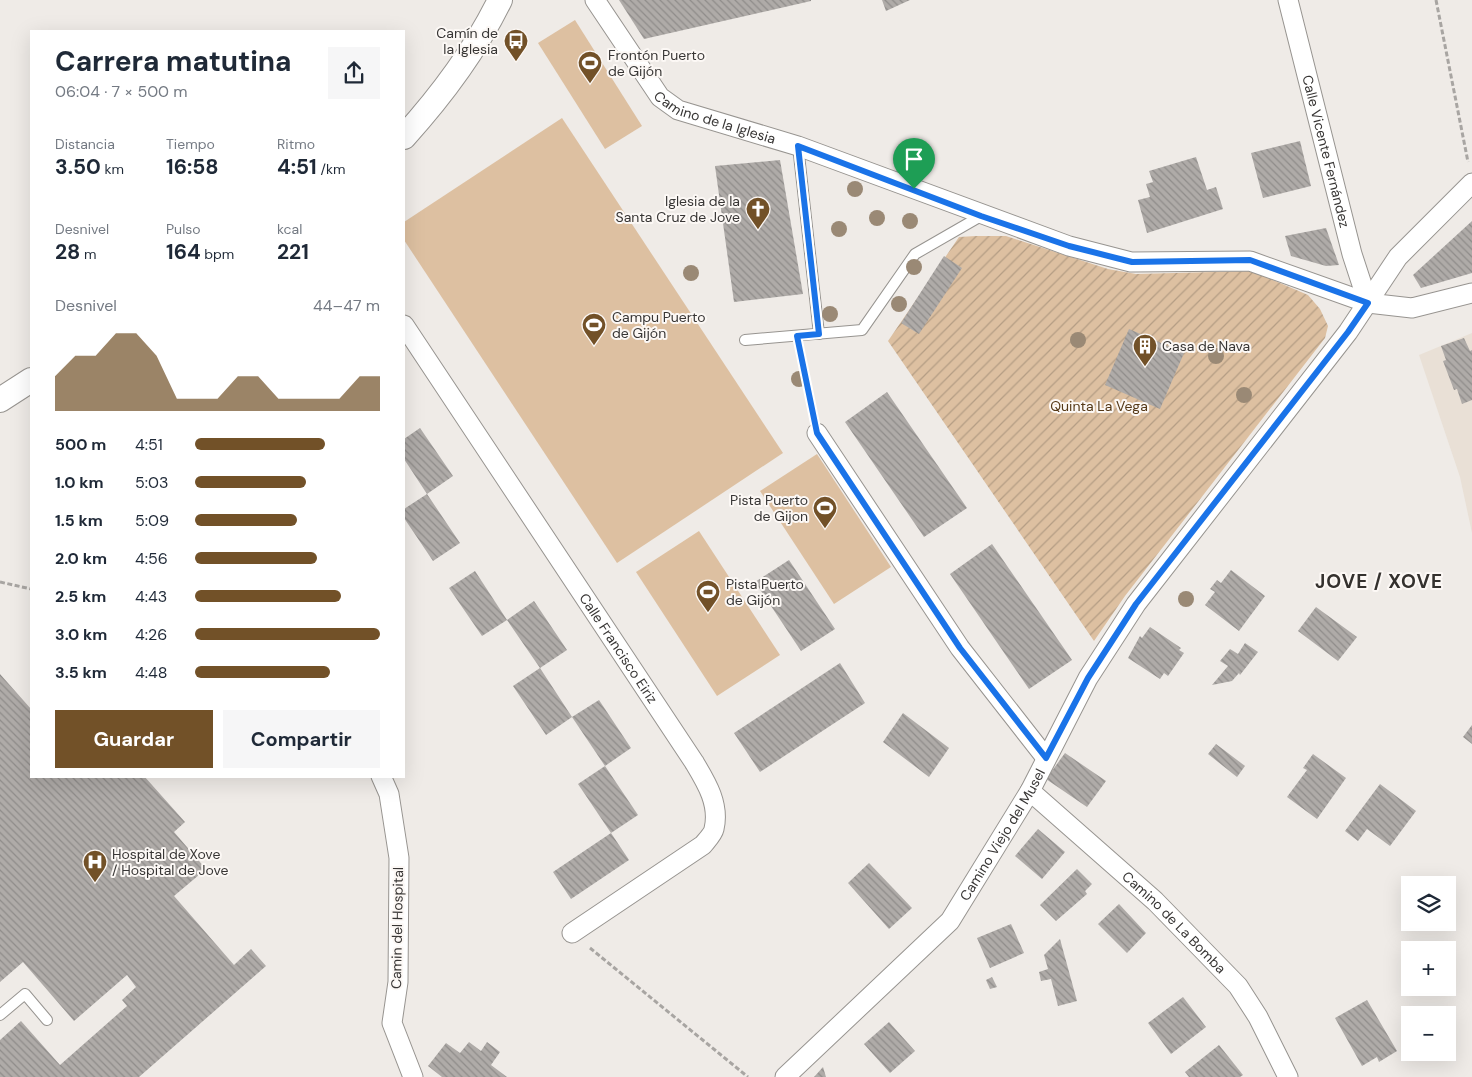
<!DOCTYPE html>
<html lang="es">
<meta charset="utf-8">
<style>
body{margin:0;font-family:"DM Sans",sans-serif;background:#f6f6f7;color:#1f2937;height:100vh;display:flex;flex-direction:column;font-size:19px;white-space:nowrap}
*{box-sizing:border-box;margin:0}
p{font-size:16px;color:#747a83}
.icon{flex:none;width:28px;height:28px;fill:none;stroke:currentColor;stroke-width:2;stroke-linecap:round;stroke-linejoin:round}
.map{position:relative;flex:1;overflow:hidden}
.side{position:absolute;left:30px;top:30px;width:375px;height:748px;display:flex;flex-direction:column;background:#fff;border-radius:0px;box-shadow:0 5px 20px #0002}
.side>*{flex:none}
.tools{position:absolute;left:1401px;top:876px;display:grid;gap:10px}
.tools a{display:grid;place-items:center;width:55px;height:55px;border-radius:0px;background:#fff;box-shadow:0 5px 20px #0002;font-size:25px}
.pin{position:absolute;display:grid;place-items:center;width:42px;height:42px;color:#fff;margin:-51px -21px;border-radius:50% 50% 50% 0;rotate:-45deg;box-shadow:0 0 5px #0007}
.pin .icon{rotate:45deg}
.round{display:grid;place-items:center;flex:none;width:52px;height:52px;border-radius:0px;background:#f6f6f7}
.head{display:flex;align-items:center;justify-content:space-between;height:85px;padding:0 25px}
h1{font-size:28px;font-weight:700;line-height:38px}
.metrics{display:grid;grid-template-columns:repeat(3,1fr);gap:8px;height:85px;padding:5px 25px}
.metrics div{display:grid;align-content:center}
.metrics b{font-size:21px;font-weight:700}
.metrics small{font-size:14px;font-weight:400}
.metrics p{font-size:14px}
.chart{height:140px;padding:10px 25px}
.chart p{display:flex;justify-content:space-between}
.chart svg{width:100%;height:90px;margin-top:5px;fill:#725128;opacity:.7}
.cta{display:flex;gap:10px;margin-top:auto;padding:10px 25px}
.cta a{flex:1;height:58px;border-radius:0px;background:#725128;color:#fff;font-size:20px;font-weight:700;line-height:58px;text-align:center}
.cta a+a{background:#f6f6f7;color:#1f2937}
ul{padding:0 25px;list-style:none;font-size:16px}
li{display:grid;grid-template-columns:80px 60px 1fr;align-items:center;height:38px}
li i{height:12px;border-radius:6px;background:#725128}
.map>svg:first-child{display:block}
.built{fill:#e9e0d6}
.garden{fill:url(#garden-furrows)}
.pitch{fill:#ddc0a1}
.building{fill:url(#building-back-hatch)}
.lines{fill:none;stroke-linecap:round;stroke-linejoin:round}
.service-casing{stroke:#979490;stroke-width:12}
.minor-casing{stroke:#979490;stroke-width:21}
.tertiary-casing{stroke:#979490;stroke-width:26}
.path{stroke:#a8a5a2;stroke-width:3;stroke-dasharray:5 2.5;stroke-linecap:butt}
.service{stroke:#fff;stroke-width:10}
.minor{stroke:#fff;stroke-width:19}
.tertiary{stroke:#fff;stroke-width:24}
.tree{fill:#9a8975}
.route-casing{stroke:#fff;stroke-width:10}
.route{stroke:#1a73e8;stroke-width:6}
.labels{text-anchor:middle;dominant-baseline:central;stroke-width:4;stroke-linejoin:round;paint-order:stroke}
.poi-label{font-size:14px;fill:#383635;stroke:#fcf8f5;text-anchor:start}
.street-label{font-size:14px;fill:#383635;stroke:#fcf8f5}
.park-label{font-size:14px;fill:#553917;stroke:#fcf8f5}
.district-label{font-size:19px;font-weight:bold;letter-spacing:1px;fill:#34312e;stroke:#fcf8f5}
</style>
<div class="map">
<svg width="1472" height="1077" viewBox="0 0 1472 1077">
<defs>
<pattern id="garden-furrows" width="10" height="10" patternUnits="userSpaceOnUse" patternTransform="scale(1.25)"><rect width="10" height="10" fill="#ddc0a1"/><path d="M-1 1l2-2M0 10L10 0M9 11l2-2" fill="none" stroke="#b49d84"/></pattern>
<pattern id="building-back-hatch" width="6" height="6" patternUnits="userSpaceOnUse" patternTransform="scale(1.25)"><rect width="6" height="6" fill="#afaba8"/><path d="M-1 5l2 2M0 0l6 6M5-1l2 2" fill="none" stroke="#8f8c8a"/></pattern>
</defs>
<rect width="100%" height="100%" fill="#efebe7"/>
<path class="built" d="M1472,333V533L1460,477L1419,355Z"/>
<path class="garden" d="M976,236H1006L1108,269L1136,274L1252,271L1308,295L1320,309L1328,326L1325,338L1125,596L1094,641L888,341L959,237Z"/>
<g class="pitch">
<path d="M575,20L642,126L605,149L538,43Z"/>
<path d="M562,118L783,453L617,563L404,240V222Z"/>
<path d="M817,454L891,567L834,604L760,491Z"/>
<path d="M699,531L780,655L717,696L636,572Z"/>
</g>
<g class="building">
<path d="M619,0H811V1L644,39Z"/>
<path d="M882,0H910L886,11Z"/>
<path d="M1300,141L1311,186L1263,198L1251,153Z"/>
<path d="M1196,157L1207,190L1216,187L1223,209L1147,233L1138,200L1150,197L1146,184L1153,182L1149,171Z"/>
<path d="M780,160L803,294L734,302L715,166Z"/>
<path d="M1472,221V273L1421,288L1413,275Z"/>
<path d="M1326,228L1339,265L1326,266L1291,256L1285,236Z"/>
<path d="M944,256L962,268L919,334L901,323Z"/>
<path d="M1129,329L1184,353L1160,409L1105,385Z"/>
<path d="M1464,338L1470,351L1472,350V400L1462,404L1457,389L1454,390L1443,361L1446,360L1441,346Z"/>
<path d="M887,392L967,508L924,537L845,422Z"/>
<path d="M420,428L453,476L427,494L460,543L433,561L404,518V509L427,494L404,459V439Z"/>
<path d="M992,544L1072,660L1029,689L950,574Z"/>
<path d="M789,560L835,629L801,651L755,582Z"/>
<path d="M1231,570L1265,596L1239,631L1205,605L1215,592L1210,589L1217,580L1221,583Z"/>
<path d="M475,571L507,620L482,636L449,588Z"/>
<path d="M534,601L567,650L540,668L572,717L546,735L513,686L540,668L507,620Z"/>
<path d="M1316,607L1357,637L1338,661L1298,631Z"/>
<path d="M1150,627L1181,648L1179,650L1184,653L1168,676L1164,673L1160,679L1128,658L1140,636L1142,638Z"/>
<path d="M1245,643L1258,652L1240,675L1239,673L1232,681L1212,685L1228,666L1220,661L1230,649L1238,654Z"/>
<path d="M840,663L865,703L760,772L734,733Z"/>
<path d="M0,674L31,709V776H144L185,822L174,832L206,869L174,896L234,965L251,949L266,966L139,1077H0V1040L21,1021L60,1065L127,1006L122,1000L136,987L127,975L74,1021L23,962L0,982Z"/>
<path d="M599,700L631,748L605,766L572,717Z"/>
<path d="M903,713L949,748L929,777L883,742Z"/>
<path d="M1472,725V744L1463,737Z"/>
<path d="M1216,744L1245,766L1237,777L1208,754Z"/>
<path d="M1065,753L1106,781L1087,807L1046,779Z"/>
<path d="M1313,754L1346,778L1317,819L1287,797L1307,770L1303,768Z"/>
<path d="M605,766L638,815L611,833L578,784Z"/>
<path d="M1380,784L1416,811L1390,846L1367,829L1358,841L1345,831Z"/>
<path d="M1038,829L1065,852L1042,879L1015,856Z"/>
<path d="M611,833L629,860L571,899L553,872Z"/>
<path d="M869,863L912,908L889,929L848,883Z"/>
<path d="M1077,869L1092,884L1085,891L1087,894L1056,921L1040,905Z"/>
<path d="M1119,904L1146,933L1127,953L1098,924Z"/>
<path d="M1011,924L1024,953L990,968L977,938Z"/>
<path d="M1060,939L1077,1001L1058,1006L1051,979L1041,981L1039,972L1048,969L1044,955Z"/>
<path d="M992,977L997,987L990,989L986,980Z"/>
<path d="M1183,997L1206,1027L1171,1054L1148,1023Z"/>
<path d="M1367,1000L1397,1051L1379,1062L1377,1057L1362,1066L1335,1018Z"/>
<path d="M889,1022L915,1051L890,1073L864,1044Z"/>
<path d="M469,1042L481,1051L487,1042L500,1052L491,1065L507,1077H442L428,1066L446,1043L460,1053Z"/>
<path d="M1219,1045L1243,1075L1240,1077H1189L1185,1072Z"/>
<path d="M823,1067L826,1077H814Z"/>
</g>
<g class="lines">
<defs>
<g id="service">
<path d="M798,146L819,334"/>
<path d="M745,340L862,330L915,254L981,216"/>
<path d="M0,1015L25,994L47,1020"/>
</g>
<g id="minor">
<path id="s1" d="M595,0L660,97L678,110L798,146L1069,246L1131,262L1250,261L1368,303L1412,308L1472,293"/>
<path id="s2" d="M1288,0L1352,254L1368,303"/>
<path id="s3" d="M404,325L694,762C706,782 720,804 714,829C713,834 707,840 703,845L572,933"/>
<path d="M817,433L960,648L1046,758"/>
<path d="M381,776L389,794L399,858L398,982L392,1023L413,1077"/>
<path id="s4" d="M1030,791L1155,901L1238,986L1258,1017L1288,1077"/>
<path id="s5" d="M785,1077L950,921L1030,791L1088,678L1136,604L1348,332L1398,257L1472,183"/>
</g>
<g id="tertiary">
<path d="M404,137C442,95 475,51 500,0"/>
<path d="M0,400L31,380"/>
</g>
</defs>
<use href="#service" class="service-casing"/>
<use href="#minor" class="minor-casing"/>
<use href="#tertiary" class="tertiary-casing"/>
<g class="path">
<path d="M1436,0L1468,162"/>
<path d="M800,351L813,414"/>
<path d="M0,582L31,589"/>
<path d="M590,948L748,1077"/>
</g>
<use href="#service" class="service"/>
<use href="#minor" class="minor"/>
<use href="#tertiary" class="tertiary"/>
</g>
<g class="tree">
<circle cx="855" cy="189" r="8"/>
<circle cx="877" cy="218" r="8"/>
<circle cx="910" cy="221" r="8"/>
<circle cx="839" cy="229" r="8"/>
<circle cx="914" cy="267" r="8"/>
<circle cx="691" cy="273" r="8"/>
<circle cx="899" cy="304" r="8"/>
<circle cx="830" cy="314" r="8"/>
<circle cx="1078" cy="340" r="8"/>
<circle cx="1216" cy="356" r="8"/>
<circle cx="799" cy="379" r="8"/>
<circle cx="1244" cy="395" r="8"/>
<circle cx="1186" cy="599" r="8"/>
</g>
<g class="lines">
<defs>
<path id="route" d="M798,146L981,216L1069,246L1132,262L1250,260L1368,303L1348,332L1136,604L1088,678L1046,758L960,648L817,433L797,336L819,334Z"/>
</defs>
<use href="#route" class="route-casing"/>
<use href="#route" class="route"/>
</g>
<defs>
<symbol id="bus-pin" viewBox="-11 -11 22 30"><path d="M0 17L-7.5 6A9.5 9.5 0 1 1 7.5 6Z" fill="#725128" stroke="#fcf8f5"/><path d="M-5-6H5V4H4V6H2V4H-2V6H-4V4H-5ZM-3.5-4V0h7V-4ZM-3.5 1.2v1.5H-2V1.2ZM2 1.2v1.5H3.5V1.2Z" fill="#fff"/></symbol>
<symbol id="stadium-pin" viewBox="-11 -11 22 30"><path d="M0 17L-7.5 6A9.5 9.5 0 1 1 7.5 6Z" fill="#725128" stroke="#fcf8f5"/><path d="M0-5a6.5 5 0 1 0 0 10a6.5 5 0 1 0 0-10ZM-3.5-1.8h7v3.6h-7Z" fill="#fff"/></symbol>
<symbol id="church-pin" viewBox="-11 -11 22 30"><path d="M0 17L-7.5 6A9.5 9.5 0 1 1 7.5 6Z" fill="#725128" stroke="#fcf8f5"/><path d="M-1.2-6h2.4v3.5h3.3v2.4h-3.3V6h-2.4V-.1h-3.3v-2.4h3.3Z" fill="#fff"/></symbol>
<symbol id="building-pin" viewBox="-11 -11 22 30"><path d="M0 17L-7.5 6A9.5 9.5 0 1 1 7.5 6Z" fill="#725128" stroke="#fcf8f5"/><path d="M-4-6H4V6H1V3H-1V6H-4ZM-2.5-4.3h1.7v1.8h-1.7ZM.8-4.3h1.7v1.8H.8ZM-2.5-1h1.7V.8h-1.7ZM.8-1h1.7V.8H.8Z" fill="#fff"/></symbol>
<symbol id="hospital-pin" viewBox="-11 -11 22 30"><path d="M0 17L-7.5 6A9.5 9.5 0 1 1 7.5 6Z" fill="#725128" stroke="#fcf8f5"/><path d="M-5-5h3v3.5h4V-5h3V5h-3V1.5h-4V5h-3Z" fill="#fff"/></symbol>
</defs>
<g fill-rule="evenodd">
<use href="#bus-pin" x="502" y="27" width="28" height="38"/>
<use href="#stadium-pin" x="576" y="49" width="28" height="38"/>
<use href="#church-pin" x="744" y="195" width="28" height="38"/>
<use href="#stadium-pin" x="580" y="311" width="28" height="38"/>
<use href="#building-pin" x="1131" y="332" width="28" height="38"/>
<use href="#stadium-pin" x="811" y="494" width="28" height="38"/>
<use href="#stadium-pin" x="694" y="578" width="28" height="38"/>
<use href="#hospital-pin" x="81" y="848" width="28" height="38"/>
</g>
<g class="labels">
<g class="poi-label">
<text x="498" y="33" text-anchor="end">Camín de<tspan x="498" dy="16">la Iglesia</tspan></text>
<text x="608" y="55">Frontón Puerto<tspan x="608" dy="16">de Gijón</tspan></text>
<text x="740" y="201" text-anchor="end">Iglesia de la<tspan x="740" dy="16">Santa Cruz de Jove</tspan></text>
<text x="612" y="317">Campu Puerto<tspan x="612" dy="16">de Gijón</tspan></text>
<text x="1162" y="346">Casa de Nava</text>
<text x="808" y="500" text-anchor="end">Pista Puerto<tspan x="808" dy="16">de Gijon</tspan></text>
<text x="726" y="584">Pista Puerto<tspan x="726" dy="16">de Gijón</tspan></text>
<text x="112" y="854">Hospital de Xove<tspan x="112" dy="16">/ Hospital de Jove</tspan></text>
</g>
<g class="street-label">
<text stroke="none"><textPath href="#s1" startOffset="176">Camino de la Iglesia</textPath></text>
<text stroke="none"><textPath href="#s2" startOffset="156">Calle Vicente Fernández</textPath></text>
<text stroke="none"><textPath href="#s3" startOffset="388">Calle Francisco Eiriz</textPath></text>
<text stroke="none"><textPath href="#s5" startOffset="328">Camino Viejo del Musel</textPath></text>
<text stroke="none"><textPath href="#s4" startOffset="195">Camino de La Bomba</textPath></text>
<text transform="translate(397 928) rotate(-89)">Camin del Hospital</text>
</g>
<g class="park-label">
<text x="1099" y="406">Quinta La Vega</text>
</g>
<g class="district-label">
<text x="1379" y="581">JOVE / XOVE</text>
</g>
</g>
</svg>
<div class="tools">
<a><svg class="icon" aria-label="layers" viewBox="0 0 24 24"><path d="M12 4l9 5-9 5-9-5zM3 14l9 5 9-5"/></svg></a>
<a>+</a>
<a>−</a>
</div>
<div class="pin" style="left:914px;top:189px;background:#1e9e55"><svg class="icon" aria-label="arrive" viewBox="0 0 24 24"><path d="M6 21V4h12l-3 4 3 4H6"/></svg></div>
<section class="side">
<div class="head"><div><h1>Carrera matutina</h1><p>06:04 · 7 × 500 m</p></div><a class="round"><svg class="icon" aria-label="share" viewBox="0 0 24 24"><path d="M12 15V3M7 8l5-5 5 5M5 13v7h14v-7"/></svg></a></div>
<div class="metrics">
<div><p>Distancia</p><b>3.50<small> km</small></b></div>
<div><p>Tiempo</p><b>16:58</b></div>
<div><p>Ritmo</p><b>4:51<small> /km</small></b></div>
</div>
<div class="metrics">
<div><p>Desnivel</p><b>28<small> m</small></b></div>
<div><p>Pulso</p><b>164<small> bpm</small></b></div>
<div><p>kcal</p><b>221</b></div>
</div>
<div class="chart"><p><span>Desnivel</span>44–47 m</p>
<svg viewBox="0 0 160 44" preserveAspectRatio="none"><path d="M0 44V27L10 17L20 17L30 6L40 6L50 17L60 38L70 38L80 38L90 27L100 27L110 38L120 38L130 38L140 38L150 27L160 27V44z"/></svg>
</div>
<ul>
<li><b>500 m</b>4:51<i style="width:70%"></i></li>
<li><b>1.0 km</b>5:03<i style="width:60%"></i></li>
<li><b>1.5 km</b>5:09<i style="width:55%"></i></li>
<li><b>2.0 km</b>4:56<i style="width:66%"></i></li>
<li><b>2.5 km</b>4:43<i style="width:79%"></i></li>
<li><b>3.0 km</b>4:26<i style="width:100%"></i></li>
<li><b>3.5 km</b>4:48<i style="width:73%"></i></li>
</ul>
<div class="cta"><a>Guardar</a><a>Compartir</a></div>
</section>
</div>
